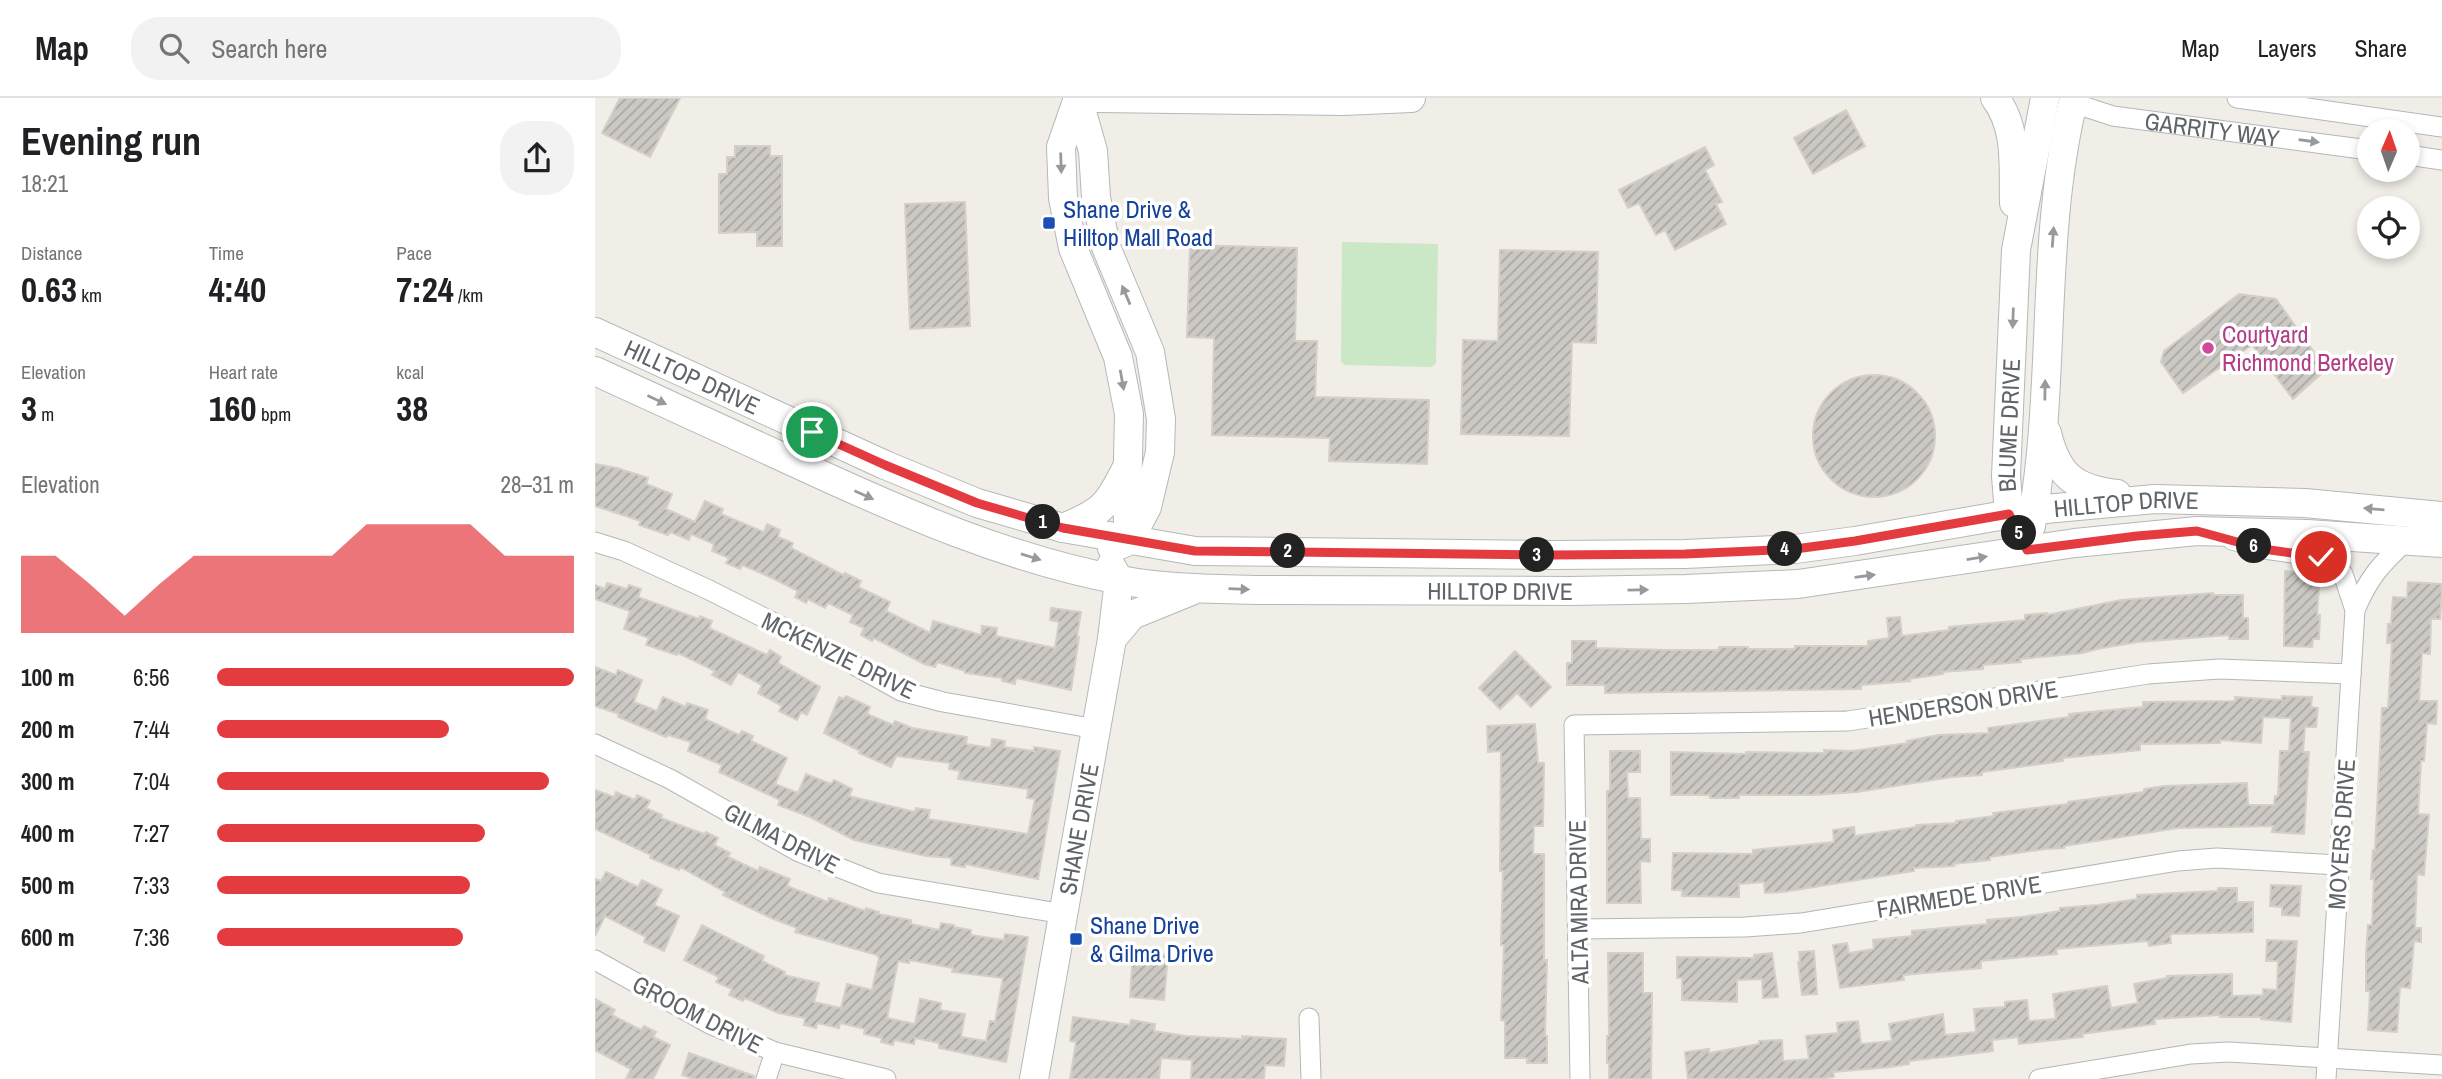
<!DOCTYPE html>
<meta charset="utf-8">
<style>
body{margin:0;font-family:"Archivo Narrow",sans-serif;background:#f2f2f2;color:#202124;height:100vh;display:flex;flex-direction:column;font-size:26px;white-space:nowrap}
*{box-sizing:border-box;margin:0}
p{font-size:23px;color:#757577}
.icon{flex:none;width:38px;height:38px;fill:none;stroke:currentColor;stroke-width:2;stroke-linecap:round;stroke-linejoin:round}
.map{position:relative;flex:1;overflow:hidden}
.sheet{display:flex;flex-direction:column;background:#fff;width:595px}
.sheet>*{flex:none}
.needle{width:46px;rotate:2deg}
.buttons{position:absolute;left:1762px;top:21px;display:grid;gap:14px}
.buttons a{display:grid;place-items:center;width:63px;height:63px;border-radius:50%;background:#fff;box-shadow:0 4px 10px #0003;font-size:35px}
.pin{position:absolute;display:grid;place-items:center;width:60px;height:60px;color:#fff;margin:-30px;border:4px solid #fff;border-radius:50%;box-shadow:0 2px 7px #0007}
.km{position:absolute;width:35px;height:35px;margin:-18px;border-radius:50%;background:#222;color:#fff;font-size:19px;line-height:35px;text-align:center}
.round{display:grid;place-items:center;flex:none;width:74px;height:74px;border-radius:28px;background:#f2f2f2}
.summary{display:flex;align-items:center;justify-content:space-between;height:119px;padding:0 21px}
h1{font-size:38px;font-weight:800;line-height:52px}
.metrics{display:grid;grid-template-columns:repeat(3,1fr);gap:10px;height:119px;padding:7px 21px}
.metrics div{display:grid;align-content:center}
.metrics b{font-size:35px;font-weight:800}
.metrics small{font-size:19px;font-weight:400}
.metrics p{font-size:19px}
.chart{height:196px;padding:14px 21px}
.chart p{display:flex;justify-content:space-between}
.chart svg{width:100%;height:126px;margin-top:7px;fill:#e43b41;opacity:.7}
ul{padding:0 21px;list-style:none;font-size:23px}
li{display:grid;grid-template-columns:112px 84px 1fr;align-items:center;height:52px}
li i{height:18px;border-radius:9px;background:#e43b41}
header{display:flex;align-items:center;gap:42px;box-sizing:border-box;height:98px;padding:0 35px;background:#fff;border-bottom:2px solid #e0e0e0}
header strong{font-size:33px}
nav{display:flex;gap:38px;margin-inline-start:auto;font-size:24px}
.search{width:490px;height:63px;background:#f2f2f2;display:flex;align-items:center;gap:18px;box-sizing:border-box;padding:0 24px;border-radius:28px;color:#757577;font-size:26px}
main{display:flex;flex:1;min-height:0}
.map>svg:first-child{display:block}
.grass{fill:#cae7c6}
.building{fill:url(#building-hatch);stroke:#d5cfc6;stroke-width:2;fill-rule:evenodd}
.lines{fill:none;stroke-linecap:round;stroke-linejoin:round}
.street-casing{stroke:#b3b6ba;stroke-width:21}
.secondary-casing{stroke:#b4b8bc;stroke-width:30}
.street{stroke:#fff;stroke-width:19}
.secondary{stroke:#fff;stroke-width:28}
.oneway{fill:#979a9d}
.route-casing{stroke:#fff;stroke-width:14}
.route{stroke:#e43b41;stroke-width:9}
.transit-dot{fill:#1a4fb4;stroke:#fff;stroke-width:2.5}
.hotel-dot{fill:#d1479c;stroke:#fff;stroke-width:2.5}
.labels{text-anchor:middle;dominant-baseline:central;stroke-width:7;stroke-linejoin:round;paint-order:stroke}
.street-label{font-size:24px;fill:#5f6468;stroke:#fff}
.transit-label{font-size:24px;fill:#164399;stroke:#fff;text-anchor:start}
.hotel-label{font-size:24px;fill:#b23c85;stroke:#fff;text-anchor:start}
</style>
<header>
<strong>Map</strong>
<div class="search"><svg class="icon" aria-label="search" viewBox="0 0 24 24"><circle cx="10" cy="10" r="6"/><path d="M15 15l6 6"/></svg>Search here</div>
<nav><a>Map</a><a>Layers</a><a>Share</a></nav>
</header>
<main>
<section class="sheet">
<div class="summary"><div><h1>Evening run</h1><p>18:21</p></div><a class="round"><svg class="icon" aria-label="share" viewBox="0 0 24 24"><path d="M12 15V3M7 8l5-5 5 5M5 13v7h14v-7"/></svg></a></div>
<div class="metrics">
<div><p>Distance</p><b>0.63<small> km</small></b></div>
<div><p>Time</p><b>4:40</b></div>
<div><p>Pace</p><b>7:24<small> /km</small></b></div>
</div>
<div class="metrics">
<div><p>Elevation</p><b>3<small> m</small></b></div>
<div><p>Heart rate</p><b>160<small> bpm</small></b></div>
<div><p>kcal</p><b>38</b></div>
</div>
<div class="chart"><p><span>Elevation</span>28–31 m</p>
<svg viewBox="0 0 160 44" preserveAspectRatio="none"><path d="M0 44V17L10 17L20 27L30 38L40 27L50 17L60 17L70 17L80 17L90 17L100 6L110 6L120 6L130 6L140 17L150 17L160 17V44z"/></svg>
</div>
<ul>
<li><b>100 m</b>6:56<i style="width:100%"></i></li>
<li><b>200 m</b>7:44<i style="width:65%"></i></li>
<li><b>300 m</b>7:04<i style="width:93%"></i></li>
<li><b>400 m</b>7:27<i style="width:75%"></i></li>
<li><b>500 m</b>7:33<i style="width:71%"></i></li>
<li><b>600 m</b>7:36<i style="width:69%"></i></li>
</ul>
</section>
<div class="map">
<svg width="1847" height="981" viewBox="0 0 1847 981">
<defs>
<pattern id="building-hatch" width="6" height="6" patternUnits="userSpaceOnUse" patternTransform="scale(1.75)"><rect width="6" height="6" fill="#ccc9c5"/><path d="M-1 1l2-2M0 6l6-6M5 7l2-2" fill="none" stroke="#a9a7a4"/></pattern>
</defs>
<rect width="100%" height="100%" fill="#f1eee8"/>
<path class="grass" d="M747,144L843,146L841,265L837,269L749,267L746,263Z"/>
<g class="building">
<path d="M25,0H85L55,59L7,35Z"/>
<path d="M1251,12L1270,48L1218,76L1199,40Z"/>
<path d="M140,48H175V58H187V148H162V134L124,135V76H132V59H140Z"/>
<path d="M1110,49L1119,67L1110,72L1127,104L1121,106L1131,126L1080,152L1070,132L1061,137L1044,105L1033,110L1024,92Z"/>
<path d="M370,104L375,228L315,231L310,106Z"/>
<path d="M595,147L702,150L700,243H722L720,299L834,302L832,366L734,363L735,340L617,337L619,240L592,239Z"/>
<path d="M905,152L1003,154L1001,245L977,244L974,338L866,336L868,242L903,243Z"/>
<path d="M1644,196L1681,201L1726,264V276L1698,301L1657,247L1588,295L1566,264L1569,253Z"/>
<circle cx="1279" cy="338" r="61"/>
<path d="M0,366L22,370L53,380L51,386L77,396L71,411L100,424L110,403L128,411L126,416L169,434L172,426L185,432L183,439L198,445L196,450L248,477L250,475L266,483L263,489L295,504L291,513L335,535L338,523L386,537L387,528L402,530L401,538L460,550L464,524L455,522L456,510L486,514L482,538L484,539L476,592L421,580L420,586L407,583V580L370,575V573L342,564L340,569L329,566L279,540L277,543L266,537L269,530L255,524L258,517L233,505L230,510L213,501L211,505L200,499L203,493L175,479L147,467L145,471L131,465L134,460L117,453L119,446L96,436L94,442L75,434L73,437L44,427L46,423L0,408Z"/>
<path d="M1690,473L1725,476L1722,517H1725L1724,541H1718L1717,549L1689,548Z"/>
<path d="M1813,484L1847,486V492L1845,521H1836L1835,556L1827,555L1824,603H1842L1841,626L1832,625L1829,663H1826L1823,716L1834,717L1829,777L1822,776L1820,830H1826V844L1819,843L1815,890L1805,889L1802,934L1773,932L1775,893H1771V856L1773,827H1777L1779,781H1776L1778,752H1780L1787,610H1793L1797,545H1792L1793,526H1796L1798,499L1812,500Z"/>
<path d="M12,485L32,491L34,487L46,491L43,499L104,521L105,518L117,523L114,530L172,557L175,552L186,559L183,565L225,589L212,617L206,614L202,622L184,613L187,608L163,595L167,587L143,574L136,587L117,577L120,573L83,555L82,557L51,547L54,540L29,531L35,513L0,501V487L10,491Z"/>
<path d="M1618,495V497H1648V520H1653V541H1634V537L1543,544L1502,551L1488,555L1425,561L1426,564L1388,567V571L1347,574L1348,576L1314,581L1315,583L1266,587V591L1010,595V587H972V565H977V543H1001V550L1071,552H1124V549H1153V551H1200V548H1273V543L1294,540L1292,520L1305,519L1307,538L1354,532V529L1430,522V517L1452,515V517L1526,502Z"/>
<path d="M920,553L956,589L936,609L922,595L905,611L884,590Z"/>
<path d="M0,569L21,577L23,572L47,582L39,604L62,613L68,599L91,609L92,605L113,612L110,621L144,637L147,633L158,638L156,643L192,660L180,686L203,695L211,676L236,686L239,682L257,691L254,698L320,714L321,710L335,712L333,721L433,736L440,701L432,700L433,691L363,681L365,673L354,671L355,665L301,658L296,669L264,655L265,653L229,635L244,599L249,601L251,598L275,609L272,616L298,627L300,623L317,630L372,639L371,646L396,650L397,641L410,643L409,649L439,653V649L465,653L443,781L370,766V769L356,767L357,760L331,758L259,742L215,719L183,707L185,702L124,674L127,667L93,653L96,644L73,637L71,639L23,619L24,616L0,608Z"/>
<path d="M1687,598L1717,599L1716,609L1723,610L1721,629H1710L1708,654H1714L1709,736L1677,734L1678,728L1583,730L1469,748V750L1450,751L1395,759V762L1358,766L1359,768L1319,770V773L1188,794L1170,795L1169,784L1144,786V799L1087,798V792H1077L1078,755L1158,756V752L1239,744L1238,732L1259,729L1260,738L1321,729V727L1362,725L1361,723L1399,718L1398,715L1473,706V704L1549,694V691L1569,688L1652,685L1653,707H1679L1680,698H1683L1685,653H1694L1696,620L1668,619L1666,645L1625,642V645L1545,646V652L1468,660V663L1387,674V677L1357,679L1262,694L1219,697H1144V700H1115V697H1076V654L1151,656V654L1230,655L1229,652L1257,653L1313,645L1312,643L1343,637L1394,635L1393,630L1474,619V616L1548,609V604L1640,603V599L1687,602Z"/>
<path d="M940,626L943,665H949L948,728H939L938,756H949V862H952L950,938H952V965H932V960H910V923L906,922L909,847H906L908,773H905L906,653L893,654L892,628Z"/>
<path d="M1015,653H1045V674H1032L1033,700H1045L1046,741H1055V764L1045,763L1046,805H1012V693L1015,692Z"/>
<path d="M0,692L19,699L21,694L40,702L42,697L55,703L51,710L67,717L66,720L109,736L111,734L123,740L119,747L135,755L133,759L163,773L165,769L195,781L192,788L233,804L234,800L270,813L271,810L284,814L283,816L316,822V826L344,832L346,825L359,827V829L376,832V837L409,842L410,836L433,839L411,964L344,950V945L320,940L319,946L299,942L298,947L286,944L287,940L269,936L270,931L245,925L244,930L222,925L221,930L209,927L210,920L183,915L150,900L148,903L134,897L137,891L121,884L124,879L89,862L107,827L169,858L167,863L190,874L189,877L224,885L219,904L246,910L252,886L277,892L284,860L282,857L200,834L202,830L176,820L128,797L130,794L85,769L84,772L55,760L56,757L0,731ZM314,862L358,870L357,874L408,880L400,924L395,923L391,943L366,939L370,916L345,912L346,905L325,901L320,926L292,920L303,863L314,865Z"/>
<path d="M11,774L43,789L47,782L67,792L59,807L84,818L69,853L49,844L51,839L10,818L0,838V781L6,783Z"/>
<path d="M1676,787L1706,788L1704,818L1687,817V809L1675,808Z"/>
<path d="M1623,790H1642V804H1658V834L1575,836L1576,845L1554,848L1553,843L1461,851L1462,856L1386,863V870L1308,877L1309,882L1245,890L1238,847L1252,845L1254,855L1279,851L1278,842L1317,838V833L1392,826V822L1427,819L1465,813V810L1503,807L1542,801V797L1623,793Z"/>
<path d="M1672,842L1702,843L1696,924L1666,921V919H1625V917L1559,921L1560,926L1487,936L1488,939L1424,946L1423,939L1397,942L1398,953L1314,963V966L1296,969L1238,974L1239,979L1221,981H1093L1090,954L1114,951V955L1164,946V943L1187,942L1188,963L1214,961L1211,938L1243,935L1242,925L1263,923L1266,946L1297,943L1294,926L1348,916L1350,937L1381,934L1379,911L1410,909V904L1432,902L1434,923L1461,921L1458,896L1512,888L1516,910L1543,905L1539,886L1572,880V878L1637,876V898L1668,897V891L1682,892L1683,863H1671Z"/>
<path d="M1219,853L1222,896L1207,897L1203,864H1205L1204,854Z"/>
<path d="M538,854L573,857L569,902L535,899Z"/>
<path d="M1013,855H1048V895H1057L1056,981H1014V965H1012V938H1014Z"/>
<path d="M1177,855L1183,899L1168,900L1167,881L1142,882V904L1087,902V880H1082V859L1159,860V857Z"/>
<path d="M0,901L20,912L17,917L46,932L49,928L61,934L58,939L75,947L58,981H31L36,971L0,952Z"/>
<path d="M478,919L535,927L536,922L560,926L559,933L591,938L647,941V938L691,941L689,968L670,967L669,981H596L597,962L566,960L564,981H475L481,944L475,943Z"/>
<path d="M94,955L159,978V981H99L87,977Z"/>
</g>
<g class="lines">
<defs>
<g id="street">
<path d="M1642,0L1847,29"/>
<path id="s1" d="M1478,5L1518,18L1774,52"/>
<path d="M1813,57L1847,62"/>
<path d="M1637,442L1669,451L1726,459L1740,467L1748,476L1760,512"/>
<path d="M0,444L29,453L114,492L223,547L306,593L348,604L501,631"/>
<path d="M0,646L75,681L204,754L283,785L469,816"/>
<path d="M984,831L1150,829L1206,825L1583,763L1622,760L1744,767"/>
<path d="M0,862L115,926L180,954L291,981"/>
<path d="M714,920L716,981"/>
<path d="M171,981L180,954"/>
<path d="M985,981L979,627L1253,623L1553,576L1624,571L1756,576"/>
<path d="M1444,981L1596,956L1634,954L1847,967"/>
<path d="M1731,981L1760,512C1774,479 1786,466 1811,443"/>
</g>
<g id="secondary">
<path d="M483,0L498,53L501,99L511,149L555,254L566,321L565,354L552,409L534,443L517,450"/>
<path d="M483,0L466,49L468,100L478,150L523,259L534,316L532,404L534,442"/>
<path d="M502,0L748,3L816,0"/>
<path d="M1400,0C1423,30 1418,69 1419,105"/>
<path id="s2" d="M0,234L290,367L382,405L468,430L600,453L959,457L1090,456L1200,451L1260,443L1439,412L1560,401L1710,405L1847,418"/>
<path id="s3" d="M0,273C69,305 138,337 207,368C309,415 413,461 525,482C571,491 620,491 667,492L975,493L1091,491L1203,486L1480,445L1602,433L1712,436L1847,445"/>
<path d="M1452,335C1462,377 1479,391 1522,396"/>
<path d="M1436,428C1462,287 1444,141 1479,0"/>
<path d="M468,430C507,414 512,409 531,371"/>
<path id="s4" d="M1422,430L1414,416L1411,378L1421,152L1450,0"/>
<path d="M517,541L537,517L596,493"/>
<path id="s5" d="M439,981L517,541L524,482L516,468"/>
</g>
</defs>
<use href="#street" class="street-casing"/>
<use href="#secondary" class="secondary-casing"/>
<use href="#street" class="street"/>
<use href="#secondary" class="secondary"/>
</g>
<defs><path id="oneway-solid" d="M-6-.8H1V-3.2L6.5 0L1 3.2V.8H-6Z" transform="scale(1.75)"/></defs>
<g class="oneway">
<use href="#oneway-solid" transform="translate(1714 43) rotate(8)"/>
<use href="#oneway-solid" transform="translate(466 65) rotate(88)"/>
<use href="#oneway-solid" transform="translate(1458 139) rotate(-86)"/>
<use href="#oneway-solid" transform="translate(531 197) rotate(-113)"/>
<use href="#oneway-solid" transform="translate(1418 220) rotate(92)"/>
<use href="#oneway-solid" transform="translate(527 282) rotate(80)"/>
<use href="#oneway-solid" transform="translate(1450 292) rotate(-89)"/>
<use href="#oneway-solid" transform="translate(62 302) rotate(25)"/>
<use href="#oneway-solid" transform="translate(269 397) rotate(24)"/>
<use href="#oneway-solid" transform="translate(1779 411) rotate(-175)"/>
<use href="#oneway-solid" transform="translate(436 459) rotate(17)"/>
<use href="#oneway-solid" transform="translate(1382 460) rotate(-9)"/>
<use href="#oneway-solid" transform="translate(1270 478) rotate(-8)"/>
<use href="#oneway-solid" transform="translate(644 491) rotate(2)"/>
<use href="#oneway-solid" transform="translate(1043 492) rotate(-1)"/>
</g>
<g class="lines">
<defs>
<path id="route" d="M217,334L290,367L382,405L468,430L600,453L958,457L1090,456L1200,451L1260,443L1414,416L1432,452L1542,438L1602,433L1668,451L1726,459"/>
</defs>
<use href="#route" class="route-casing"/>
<use href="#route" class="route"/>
</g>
<g class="transit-dot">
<rect x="447" y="118" width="14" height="14" rx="3.5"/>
<rect x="474" y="834" width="14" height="14" rx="3.5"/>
</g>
<circle class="hotel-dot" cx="1613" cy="250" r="7"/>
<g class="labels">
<g class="street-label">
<text stroke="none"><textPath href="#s1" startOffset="142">GARRITY WAY</textPath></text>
<text stroke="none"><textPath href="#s2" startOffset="107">HILLTOP DRIVE</textPath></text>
<text stroke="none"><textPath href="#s4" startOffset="105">BLUME DRIVE</textPath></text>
<text stroke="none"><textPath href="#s2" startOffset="1577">HILLTOP DRIVE</textPath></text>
<text stroke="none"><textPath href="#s3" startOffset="947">HILLTOP DRIVE</textPath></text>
<text transform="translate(244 557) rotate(26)">MCKENZIE DRIVE</text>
<text transform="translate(1368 605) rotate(-9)">HENDERSON DRIVE</text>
<text stroke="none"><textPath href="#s5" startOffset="254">SHANE DRIVE</textPath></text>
<text transform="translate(1746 736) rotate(-86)">MOYERS DRIVE</text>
<text transform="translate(187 740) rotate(27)">GILMA DRIVE</text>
<text transform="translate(1364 798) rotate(-9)">FAIRMEDE DRIVE</text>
<text transform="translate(983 804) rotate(-91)">ALTA MIRA DRIVE</text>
<text transform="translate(103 916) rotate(27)">GROOM DRIVE</text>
</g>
<g class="transit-label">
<text x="468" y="111">Shane Drive &amp;<tspan x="468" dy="28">Hilltop Mall Road</tspan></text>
<text x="495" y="827">Shane Drive<tspan x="495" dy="28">&amp; Gilma Drive</tspan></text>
</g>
<g class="hotel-label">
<text x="1627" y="236">Courtyard<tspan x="1627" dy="28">Richmond Berkeley</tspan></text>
</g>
</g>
</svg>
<div class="buttons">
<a><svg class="needle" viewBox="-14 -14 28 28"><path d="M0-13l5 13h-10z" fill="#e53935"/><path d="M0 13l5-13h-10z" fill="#757577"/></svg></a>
<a><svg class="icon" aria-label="locate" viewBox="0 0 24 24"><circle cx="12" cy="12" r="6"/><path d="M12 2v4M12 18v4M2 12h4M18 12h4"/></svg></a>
</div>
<div class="pin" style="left:217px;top:334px;background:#1e9e55"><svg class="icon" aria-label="arrive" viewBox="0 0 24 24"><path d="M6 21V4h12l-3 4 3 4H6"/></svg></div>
<div class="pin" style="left:1726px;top:459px;background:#d93025"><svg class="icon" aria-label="check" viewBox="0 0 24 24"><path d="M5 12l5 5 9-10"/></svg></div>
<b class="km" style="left:448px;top:424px">1</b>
<b class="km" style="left:693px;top:453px">2</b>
<b class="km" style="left:942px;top:457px">3</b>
<b class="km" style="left:1190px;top:451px">4</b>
<b class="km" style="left:1424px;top:435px">5</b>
<b class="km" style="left:1659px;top:448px">6</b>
</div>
</main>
